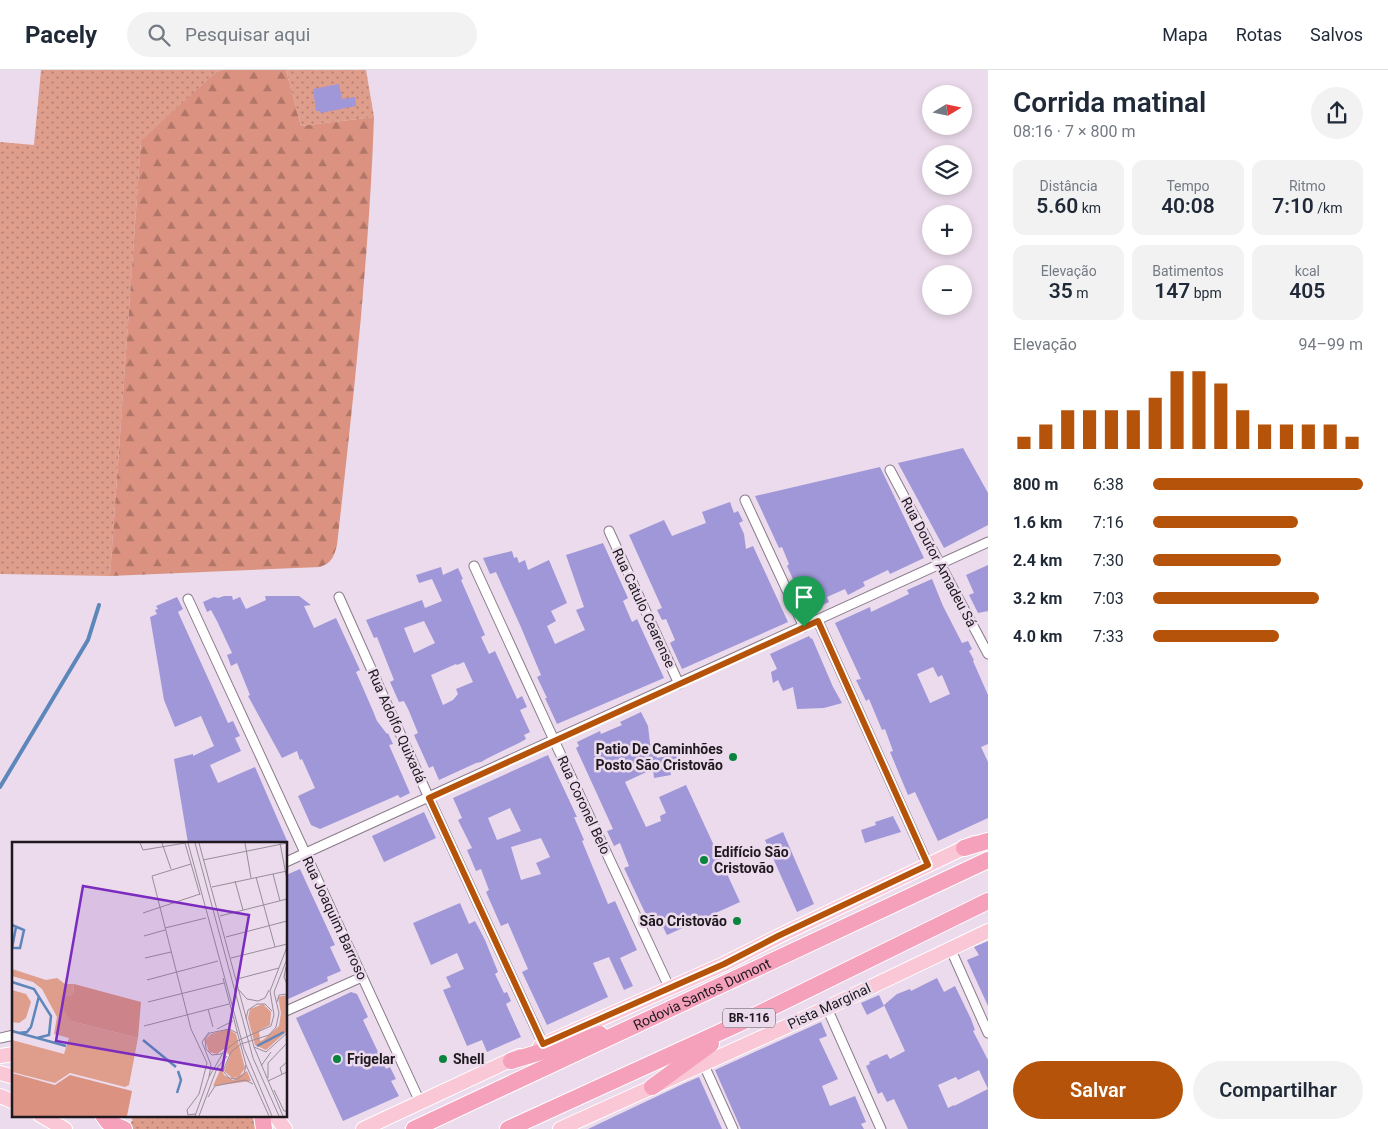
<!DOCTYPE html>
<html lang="pt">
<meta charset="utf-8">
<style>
body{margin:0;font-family:Roboto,sans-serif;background:#f2f2f3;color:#1f2937;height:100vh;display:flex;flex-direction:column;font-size:19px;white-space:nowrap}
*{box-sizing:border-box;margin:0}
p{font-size:16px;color:#747a83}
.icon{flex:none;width:28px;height:28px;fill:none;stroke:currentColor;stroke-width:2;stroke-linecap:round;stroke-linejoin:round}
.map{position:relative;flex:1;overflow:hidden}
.sheet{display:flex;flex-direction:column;background:#fff;width:400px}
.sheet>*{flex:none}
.needle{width:32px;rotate:80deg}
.controls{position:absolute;left:922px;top:15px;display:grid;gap:10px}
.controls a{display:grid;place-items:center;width:50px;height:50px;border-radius:50%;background:#fff;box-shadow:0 2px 8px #0003;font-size:25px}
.pin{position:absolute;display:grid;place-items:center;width:42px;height:42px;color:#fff;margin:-51px -21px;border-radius:50% 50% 50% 0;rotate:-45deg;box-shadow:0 0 5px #0007}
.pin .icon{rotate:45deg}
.round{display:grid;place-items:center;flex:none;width:52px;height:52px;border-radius:26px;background:#f2f2f3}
.summary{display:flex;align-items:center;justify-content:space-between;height:85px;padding:0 25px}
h1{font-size:28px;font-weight:600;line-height:38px}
.metrics{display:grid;grid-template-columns:repeat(3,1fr);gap:8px;height:85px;padding:5px 25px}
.metrics div{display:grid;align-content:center;border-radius:12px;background:#f2f2f3;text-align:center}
.metrics b{font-size:21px;font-weight:600}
.metrics small{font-size:14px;font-weight:400}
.metrics p{font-size:14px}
.chart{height:140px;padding:10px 25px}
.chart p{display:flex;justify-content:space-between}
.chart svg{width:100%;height:90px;margin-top:5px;stroke:#b45309;stroke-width:6}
.button{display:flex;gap:10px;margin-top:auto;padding:10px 25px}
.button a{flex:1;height:58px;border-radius:30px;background:#b45309;color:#fff;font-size:20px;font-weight:600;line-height:58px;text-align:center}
.button a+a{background:#f2f2f3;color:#1f2937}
ul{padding:0 25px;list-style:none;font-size:16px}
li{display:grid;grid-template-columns:80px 60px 1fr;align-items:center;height:38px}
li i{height:12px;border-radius:6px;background:#b45309}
header{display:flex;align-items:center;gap:30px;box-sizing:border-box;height:70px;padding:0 25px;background:#fff;border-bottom:1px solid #e0e1e3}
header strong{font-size:24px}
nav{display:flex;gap:28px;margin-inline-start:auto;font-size:18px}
.search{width:350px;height:45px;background:#f2f2f3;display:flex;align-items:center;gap:12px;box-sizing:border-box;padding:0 18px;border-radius:28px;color:#747a83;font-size:19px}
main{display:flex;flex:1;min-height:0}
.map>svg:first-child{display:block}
.grass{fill:url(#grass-dots)}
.forest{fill:url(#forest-firs)}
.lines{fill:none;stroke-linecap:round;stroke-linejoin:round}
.stream{stroke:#5d86bb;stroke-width:4}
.building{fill:#a097d8;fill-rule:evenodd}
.street-casing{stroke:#8a7c8b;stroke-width:11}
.primary-casing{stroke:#fff;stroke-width:16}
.highway-casing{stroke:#fff;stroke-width:18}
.street{stroke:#fff;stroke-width:9}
.primary{stroke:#fac7d6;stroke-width:14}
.highway{stroke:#f6a1bb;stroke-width:16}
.route-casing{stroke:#fff;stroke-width:10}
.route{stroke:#b45309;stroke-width:6}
.poi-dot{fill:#09843e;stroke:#ebdbec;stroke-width:2}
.labels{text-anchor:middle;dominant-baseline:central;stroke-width:5;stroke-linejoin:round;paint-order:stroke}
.shield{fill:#ebdbec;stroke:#5c535c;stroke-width:1}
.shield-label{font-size:12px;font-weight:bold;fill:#1f191f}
.street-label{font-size:14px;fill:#1f191f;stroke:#ebdbec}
.poi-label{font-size:14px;font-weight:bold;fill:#1f191f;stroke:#ebdbec;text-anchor:start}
.inset-river{fill:none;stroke:#5d86bb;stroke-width:2.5}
.inset-road{fill:none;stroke:#998d9a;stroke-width:1}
.view{fill:#7b2cbf;fill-opacity:0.15;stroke:#7b2cbf;stroke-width:2.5}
.inset-edge{fill:none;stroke:#1f191f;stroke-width:2.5}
</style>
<header>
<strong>Pacely</strong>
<div class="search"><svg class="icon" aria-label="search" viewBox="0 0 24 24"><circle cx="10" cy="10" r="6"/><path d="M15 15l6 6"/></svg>Pesquisar aqui</div>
<nav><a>Mapa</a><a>Rotas</a><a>Salvos</a></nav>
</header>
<main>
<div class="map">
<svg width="988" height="1059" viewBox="0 0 988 1059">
<defs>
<pattern id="grass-dots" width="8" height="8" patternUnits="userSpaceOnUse" patternTransform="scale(1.25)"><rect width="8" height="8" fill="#df9d8c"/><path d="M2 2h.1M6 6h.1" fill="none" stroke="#b47f72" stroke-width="1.8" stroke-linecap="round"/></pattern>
<pattern id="forest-firs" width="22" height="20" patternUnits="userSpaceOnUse" patternTransform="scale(1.25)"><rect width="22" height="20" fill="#db9280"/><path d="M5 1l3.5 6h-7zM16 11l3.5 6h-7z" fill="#b17668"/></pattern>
</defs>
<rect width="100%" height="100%" fill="#ebdbec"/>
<g class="grass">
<path d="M41,0H222L216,2L141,72L110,506L0,504V72L34,75Z"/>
<path d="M286,0H366L374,47L301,56Z"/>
<path d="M127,1045H256L259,1059H125L133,1050Z"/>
</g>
<path class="forest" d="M222,0H286L301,56L374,47C369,191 353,332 337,475C334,486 332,493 320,497L110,506L141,71L216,2Z"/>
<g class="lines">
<path class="stream" d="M0,717L88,570L99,535"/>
</g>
<g class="building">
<path d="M339,14L342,29L355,27L356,36L320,43V41H316L313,19Z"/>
<path d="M963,378L988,423V455L944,478L898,393Z"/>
<path d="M880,397L924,488L890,504L888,500L863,512L865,516L848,525L845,519L827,527L829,532L812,540H807L787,496L789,494L782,477L779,478L755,426Z"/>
<path d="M730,432L734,443L738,441L743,451L739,453L744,464L746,479L753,476L788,552L682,599L670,573L675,570L666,549L662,550L657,540L662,538L629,465L664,450L672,466L706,453L702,442Z"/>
<path d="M603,473L628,528L623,531L632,552L637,549L664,608L557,654L545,628H547L537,607L541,605L520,555L496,502L490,504L483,488L512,481L514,488L517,487L519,493L525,490L528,500L549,490L567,533L551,541L556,551L547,556L555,574L585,560L576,540L584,537L566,485Z"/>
<path d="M988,495V541L978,543L969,525L974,523L966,505Z"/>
<path d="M441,497L443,505L458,498L463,509L461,510L485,565L481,567L489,584L495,581L517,629L522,626L527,637L520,640L530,662L524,665L526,669L519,673L488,688L481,692L476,693L439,710L433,696L429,698L414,665L418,663L409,641L404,631L399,632L390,612L394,610L377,567L374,568L366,550L422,530L425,538L442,531L432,509L419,513L416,505ZM424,551L435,573L414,583L404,558ZM464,592L473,612L456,619L458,624L453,630L443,635L431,605L456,594L457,595Z"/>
<path d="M932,509L943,536L962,573L968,571L972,579L969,581L974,590L973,591L988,625V674L981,677L988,692V748L938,771L915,722L908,725L890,682L893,681L885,659L882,660L869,629L866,631L856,610L861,609L835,553L870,537L871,542L909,524L907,520ZM933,597L938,607L942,605L950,624L930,633L917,604Z"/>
<path d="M224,526H232L233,530L240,527L246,539L266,530L265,526H299L311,535L304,536L314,558L336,548L360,600L356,602L373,641L377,651L387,664L388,663L393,674L389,675L410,723L400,728L398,725L320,759L311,755L298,726L315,718L302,689L300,690L297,681L282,688L248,626L250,625L237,593L231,596L227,585L232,583L217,551L211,540L207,542L203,532L214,527L218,528Z"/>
<path d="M177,527L183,539L178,542L207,606L228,653L233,651L240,666L235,668L241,681L210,695L218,713L255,697L288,773H188L174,689L193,684V686L214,676L201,646L175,657L164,630L150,547L157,544L155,540L158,539L156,536Z"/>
<path d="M809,566L811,569L812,568L833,617L842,633L824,638L797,639L793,617L783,621L778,610L773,613L771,602L777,599L770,584Z"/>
<path d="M641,642L648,656L651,682L656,681L657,688L676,684L677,688L668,692L671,705L654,708L653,699L625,712L646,757L661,751L660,746L666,743L659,727L686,715L740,832L667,865L661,853L658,855L654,848L648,849L624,798L629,796L620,773L614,776L607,761L613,759L576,678L579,676L577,672L600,661L601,664L622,655L620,652Z"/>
<path d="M548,685L577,747H574L584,770L582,771L608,834L615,831L637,880L620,888L633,916L624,920L609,887L593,893L608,927L547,955L522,902L528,899L508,853L501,856L486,822L489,820L481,799L476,801L467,780L472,778L458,750L462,748L453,728ZM510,738L521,761L497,770L488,748ZM541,768L550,787L536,793L541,804L521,810L511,777Z"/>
<path d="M424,742L436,768L384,792L372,766Z"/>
<path d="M893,746L901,762L865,773L861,760L876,755L875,752Z"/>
<path d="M783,762L814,834L797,842L765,770Z"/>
<path d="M300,799L335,875L330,877L341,901L327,907L328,911L286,930V805Z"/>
<path d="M460,833L469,854L475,851L485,870L498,902L495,904L504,923L507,922L511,931L506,934L521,967L487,982L482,970L467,976L443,920L451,917L446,907L464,899L457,883L431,895L413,853Z"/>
<path d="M988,871V936L967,890L979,885L974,877Z"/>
<path d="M937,908L944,922L955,916L971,949L975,960L973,961L988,990V1059H908L894,1029L887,1032L882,1022L878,1024L866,996L870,994L869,992L887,984L890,989L905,981L884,935L897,924L910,919L911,921ZM979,1000L988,1019L954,1036V1035L948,1038L938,1015L956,1007L958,1010Z"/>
<path d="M351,922L357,924L368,947L363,950L386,999L390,997L396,1009L391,1011L399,1026L343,1051L296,948Z"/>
<path d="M879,925L884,936L867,945L861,933Z"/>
<path d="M821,952L827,966L819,969L838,1009L822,1016L830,1036L855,1026L866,1052L861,1054L864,1059H741L715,1000Z"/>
<path d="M699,1007L722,1059H588L683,1014Z"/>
</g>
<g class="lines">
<defs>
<g id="street">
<path d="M890,400L988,584"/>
<path d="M745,430L804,557"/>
<path d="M609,461L679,614"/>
<path d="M474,496L559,681L670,919"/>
<path d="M339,527L429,728L543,974"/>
<path d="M188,529L420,1032"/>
<path d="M818,551L928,795"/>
<path d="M286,792L988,472"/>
<path d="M951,880L988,963"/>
<path d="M827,938L881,1059"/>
<path d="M286,941L362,907"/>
<path d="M0,968L14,965"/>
<path d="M703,993L733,1059"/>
</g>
<g id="primary">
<path d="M540,976L724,894L779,866L974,773"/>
<path d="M0,986L14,984"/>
<path d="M0,1003L14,1007"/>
<path d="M0,1026L14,1032"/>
<path d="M40,1045L65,1059"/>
<path d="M275,1045L285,1059"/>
<path d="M363,1059L519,986"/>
<path d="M560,1059L827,938L988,861"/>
</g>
<g id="highway">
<path d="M964,778L988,771"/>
<path d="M511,991L600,964"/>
<path d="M652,1017L711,974"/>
<path d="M103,1045L108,1052L124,1059"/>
<path d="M262,1045L264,1059"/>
<path id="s1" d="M414,1059L988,790"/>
<path d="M508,1059L738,954L988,831"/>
</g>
</defs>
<use href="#street" class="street-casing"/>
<use href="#primary" class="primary-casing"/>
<use href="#highway" class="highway-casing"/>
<use href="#street" class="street"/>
<use href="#primary" class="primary"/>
<use href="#highway" class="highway"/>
</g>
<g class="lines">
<defs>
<path id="route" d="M818,551L928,795L778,866L724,894L543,974L429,728Z"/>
</defs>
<use href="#route" class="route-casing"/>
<use href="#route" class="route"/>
</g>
<g class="poi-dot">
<circle cx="733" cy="687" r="5"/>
<circle cx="704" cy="790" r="5"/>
<circle cx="737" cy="851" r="5"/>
<circle cx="337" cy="989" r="5"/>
<circle cx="443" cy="989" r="5"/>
</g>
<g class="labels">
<rect class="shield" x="723" y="938.5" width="52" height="19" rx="4"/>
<g class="shield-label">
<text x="749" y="948">BR-116</text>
</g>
<g class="street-label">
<text transform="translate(939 492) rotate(62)">Rua Doutor Amadeu Sá</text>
<text transform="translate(644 538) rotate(65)">Rua Catulo Cearense</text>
<text transform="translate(397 656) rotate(66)">Rua Adolfo Quixadá</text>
<text transform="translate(584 735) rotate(65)">Rua Coronel Belo</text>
<text transform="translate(335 848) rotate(65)">Rua Joaquim Barroso</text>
<text stroke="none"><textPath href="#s1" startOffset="318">Rodovia Santos Dumont</textPath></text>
<text transform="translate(829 936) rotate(-25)">Pista Marginal</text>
</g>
<g class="poi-label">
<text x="723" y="679" text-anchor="end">Patio De Caminhões<tspan x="723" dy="16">Posto São Cristovão</tspan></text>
<text x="714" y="782">Edifício São<tspan x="714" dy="16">Cristovão</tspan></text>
<text x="727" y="851" text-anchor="end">São Cristovão</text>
<text x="347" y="989">Frigelar</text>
<text x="453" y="989">Shell</text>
</g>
</g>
<g transform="translate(12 772)">
<rect width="275" height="275" fill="#ebdbec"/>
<path d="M0,127L34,138L45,136L53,142H62L61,153L49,155L59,179L126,196L117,243L113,245L58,231L43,241L0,230V198L52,212L57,196L42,192L45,175L30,147L21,140L0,134ZM0,148L14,152L19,160L14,176L7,181L0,180ZM275,153V189L254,208L243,203L236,176L238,167L251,162L259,170L258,183L247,189L248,199L251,198L267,184L269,171L266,155ZM216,187L224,192L233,226L227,235L220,236L212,229L218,214L212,207L205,212L197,210L193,198L199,192ZM209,226L212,233L221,238L235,229L239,239L201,244Z" fill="#df9d8c"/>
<path d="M62,142L129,160L126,196L59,179L50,165L49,154L61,153ZM0,231L43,243L58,233L120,249L115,274H0Z" fill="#db9280"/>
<path class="inset-river" d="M0,83L12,88L8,106H0M0,106L4,85M0,140L22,147L39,174L37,193L25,196M0,189L54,204M6,191L15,190L19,185L27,154M131,198L164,225M245,204L272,190M165,251L169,238L166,229"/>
<path class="inset-road" d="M128,1L131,8L173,1M150,1L159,27M173,1L188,53M176,1L232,207L260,274M183,1L241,216L267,274M187,1L242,205L271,274M233,1L239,36M268,1L275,38M191,18L275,1M179,22L140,34L179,187L195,221L187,252L175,268L176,273L183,272M261,32L268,59M244,35L263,105M223,39L231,68M200,45L275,29M131,71L188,52M208,74L275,57M153,86L194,76M132,94L153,88M214,95L275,79M133,116L159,110M219,116L275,102M274,125L272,135L275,142M211,136L234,223L257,274M225,137L267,126M135,138L206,119M227,148L235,157L246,159L253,156L257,148M136,160L212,141M265,160L267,153L275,152M196,167L201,185M234,177L236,168L245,162H253L260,169M132,184L217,162M205,187L221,179M197,190L190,200L199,223L197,235M225,191L217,187L198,191L193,197L194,207L200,213L209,212L225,199L259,184L262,173L258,149L275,105M242,205L254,210L275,191M234,223L232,232L225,237L217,236L211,229L219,210L229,202L257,193L264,185L267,171L262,150L275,117M249,224L259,210M270,232L268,226L275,220M256,236V221L275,201M256,239L275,230M262,248L272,269H275M196,255L203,244L233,238L241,242M183,274L197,235L211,211M187,274L205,226L215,214"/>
<path class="view" d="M71,44L237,73L210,228L44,199Z"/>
<rect width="275" height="275" class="inset-edge"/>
</g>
</svg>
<div class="controls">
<a><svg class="needle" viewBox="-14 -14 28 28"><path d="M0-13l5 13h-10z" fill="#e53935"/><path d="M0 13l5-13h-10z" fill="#747a83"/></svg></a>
<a><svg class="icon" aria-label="layers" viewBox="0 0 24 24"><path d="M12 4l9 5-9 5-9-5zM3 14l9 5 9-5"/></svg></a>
<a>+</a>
<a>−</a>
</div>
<div class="pin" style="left:804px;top:557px;background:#1e9e55"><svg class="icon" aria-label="arrive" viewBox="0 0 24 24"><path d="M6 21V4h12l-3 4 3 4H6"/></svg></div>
</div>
<section class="sheet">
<div class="summary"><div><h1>Corrida matinal</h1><p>08:16 · 7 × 800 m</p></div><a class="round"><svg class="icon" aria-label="share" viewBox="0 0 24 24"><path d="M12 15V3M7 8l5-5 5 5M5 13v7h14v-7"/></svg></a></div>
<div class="metrics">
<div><p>Distância</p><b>5.60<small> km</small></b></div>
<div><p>Tempo</p><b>40:08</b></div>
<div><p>Ritmo</p><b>7:10<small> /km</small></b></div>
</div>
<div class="metrics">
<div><p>Elevação</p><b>35<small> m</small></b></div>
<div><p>Batimentos</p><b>147<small> bpm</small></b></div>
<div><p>kcal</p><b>405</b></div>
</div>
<div class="chart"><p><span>Elevação</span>94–99 m</p>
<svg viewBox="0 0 160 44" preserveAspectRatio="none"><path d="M5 44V38M15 44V32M25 44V25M35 44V25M45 44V25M55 44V25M65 44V19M75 44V6M85 44V6M95 44V12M105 44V25M115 44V32M125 44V32M135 44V32M145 44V32M155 44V38"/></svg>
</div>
<ul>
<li><b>800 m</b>6:38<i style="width:100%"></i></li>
<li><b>1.6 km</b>7:16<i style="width:69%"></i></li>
<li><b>2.4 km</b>7:30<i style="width:61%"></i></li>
<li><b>3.2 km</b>7:03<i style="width:79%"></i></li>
<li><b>4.0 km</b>7:33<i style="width:60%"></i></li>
</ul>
<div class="button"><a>Salvar</a><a>Compartilhar</a></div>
</section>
</main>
